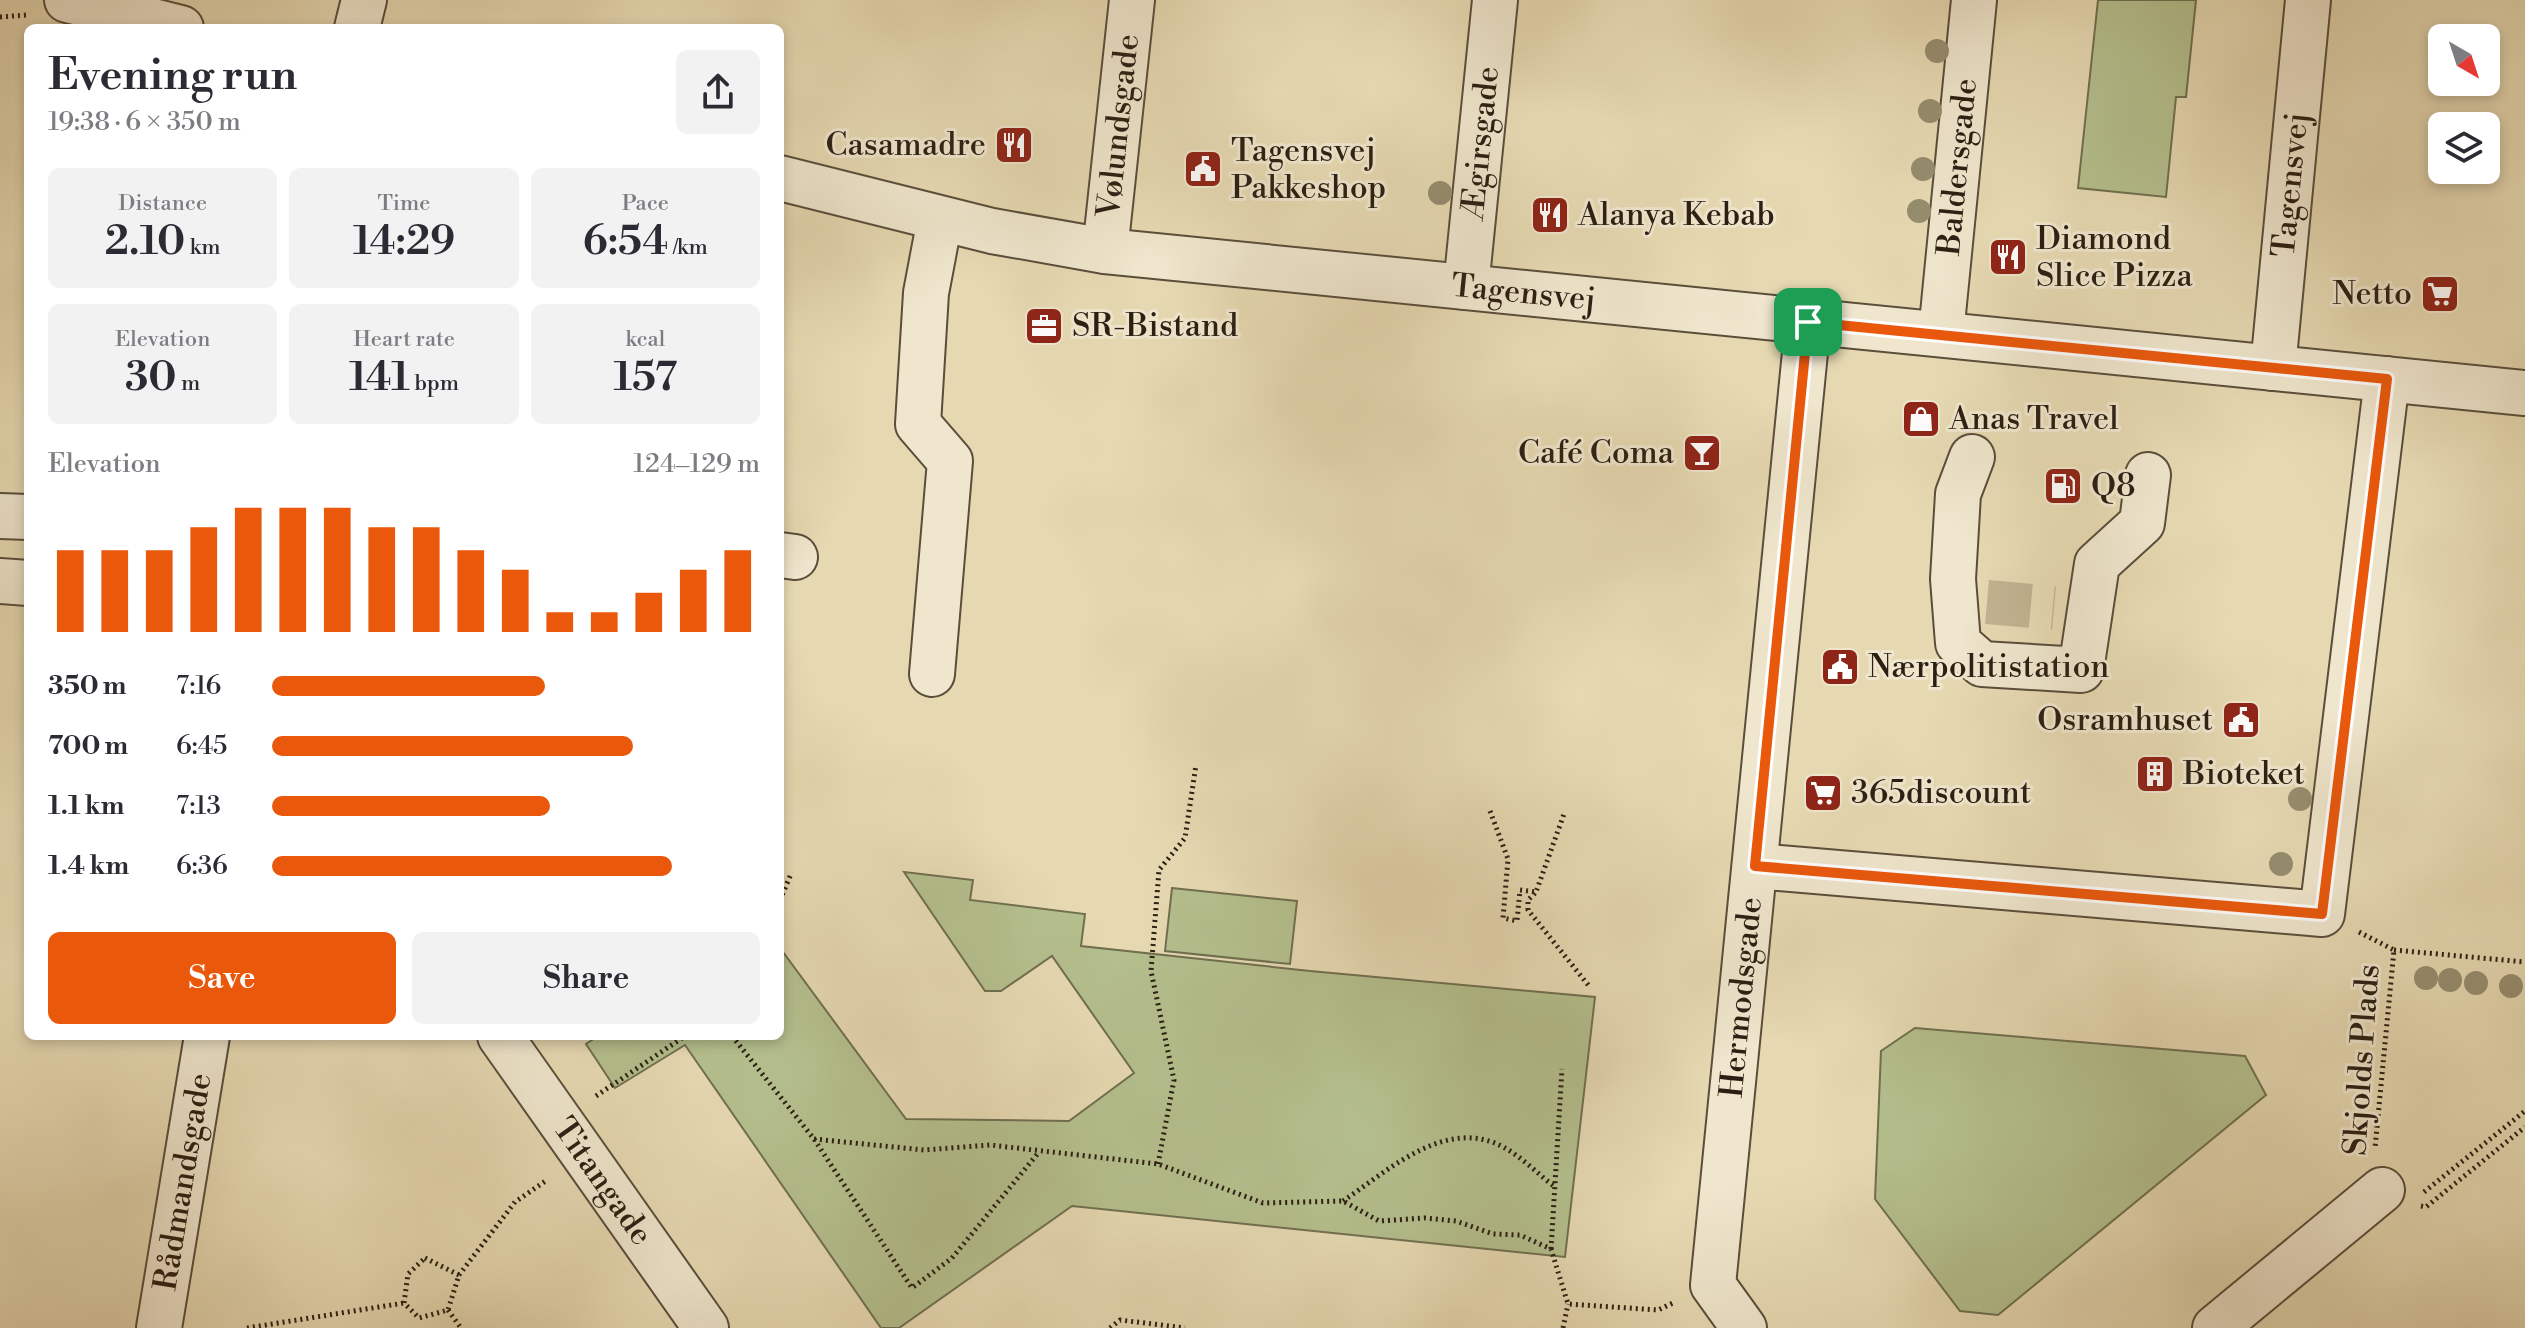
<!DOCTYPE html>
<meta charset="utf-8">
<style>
body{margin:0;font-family:"Libre Bodoni",serif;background:#f2f2f3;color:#2b2b33;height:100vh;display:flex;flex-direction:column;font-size:30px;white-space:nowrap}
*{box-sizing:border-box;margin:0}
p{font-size:26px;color:#7c7c81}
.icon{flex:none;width:44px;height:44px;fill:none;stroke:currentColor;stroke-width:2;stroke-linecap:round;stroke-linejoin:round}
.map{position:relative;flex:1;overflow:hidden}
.drawer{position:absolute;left:24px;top:24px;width:760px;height:1016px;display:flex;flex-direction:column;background:#fff;border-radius:12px;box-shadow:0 4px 12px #0003}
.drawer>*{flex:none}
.needle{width:52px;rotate:141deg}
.tools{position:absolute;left:2428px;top:24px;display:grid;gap:16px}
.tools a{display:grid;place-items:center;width:72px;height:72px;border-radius:12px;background:#fff;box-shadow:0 4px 12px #0003;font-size:40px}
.pin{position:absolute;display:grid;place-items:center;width:68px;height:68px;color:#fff;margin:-34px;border-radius:16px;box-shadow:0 4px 12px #0006}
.round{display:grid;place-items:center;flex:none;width:84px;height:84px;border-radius:12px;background:#f2f2f3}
.summary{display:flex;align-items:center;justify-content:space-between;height:136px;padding:0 24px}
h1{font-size:44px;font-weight:600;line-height:60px}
.figures{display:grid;grid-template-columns:repeat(3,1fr);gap:12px;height:136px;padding:8px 24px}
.figures div{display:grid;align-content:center;border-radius:12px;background:#f2f2f3;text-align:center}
.figures b{font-size:40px;font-weight:600}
.figures small{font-size:22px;font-weight:400}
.figures p{font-size:22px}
.chart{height:224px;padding:16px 24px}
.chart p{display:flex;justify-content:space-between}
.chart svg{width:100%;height:144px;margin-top:8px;stroke:#ea580c;stroke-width:6}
.action{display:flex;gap:16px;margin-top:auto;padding:16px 24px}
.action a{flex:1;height:92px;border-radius:12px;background:#ea580c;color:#fff;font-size:32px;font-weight:600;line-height:92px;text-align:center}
.action a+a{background:#f2f2f3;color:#2b2b33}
ul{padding:0 24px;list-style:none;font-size:26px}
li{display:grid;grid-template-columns:128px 96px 1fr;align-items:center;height:60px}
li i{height:20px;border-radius:10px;background:#ea580c}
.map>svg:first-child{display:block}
.green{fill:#b4bf8d;stroke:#706f50;stroke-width:2}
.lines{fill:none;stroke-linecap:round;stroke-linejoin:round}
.minor-tunnel{stroke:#c1b492;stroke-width:44;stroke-dasharray:44 22;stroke-linecap:butt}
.minor-casing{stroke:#5a4e3b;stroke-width:48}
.path{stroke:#2b1f13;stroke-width:5;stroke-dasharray:2 4;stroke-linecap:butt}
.minor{stroke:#efe6cd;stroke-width:44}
.tree{fill:#968d6f}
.route-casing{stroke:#fff;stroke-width:16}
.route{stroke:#ea580c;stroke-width:10}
.labels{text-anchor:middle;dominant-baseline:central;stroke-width:6;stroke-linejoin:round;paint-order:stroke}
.street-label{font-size:32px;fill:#2b1f13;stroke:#efe6cd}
.poi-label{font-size:32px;fill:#2b1f13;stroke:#efe6cd;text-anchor:start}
</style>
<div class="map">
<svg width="2525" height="1328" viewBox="0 0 2525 1328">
<rect width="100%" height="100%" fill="#e6d9b2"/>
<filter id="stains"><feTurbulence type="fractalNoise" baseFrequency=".0025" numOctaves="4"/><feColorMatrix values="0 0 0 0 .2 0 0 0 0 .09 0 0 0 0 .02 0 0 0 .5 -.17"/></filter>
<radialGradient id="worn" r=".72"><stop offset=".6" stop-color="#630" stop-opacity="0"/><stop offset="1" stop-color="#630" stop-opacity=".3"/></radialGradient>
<g class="green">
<path d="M2098,0H2196L2186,97H2176L2166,197L2078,188Z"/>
<path d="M904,872L973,880L970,900L1085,914L1081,946L1310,971L1595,997L1565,1257L1072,1206L899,1328H881L685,1045L615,1088L586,1044L598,1036H780V948L906,1119L1069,1121L1134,1073L1052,956L1001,991H985Z"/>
<path d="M1172,888L1297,901L1290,964L1165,951Z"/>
<path d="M1915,1028L2245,1056L2266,1095L1998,1315L1960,1311L1875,1199L1881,1051Z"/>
</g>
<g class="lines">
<path class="minor-tunnel" d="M1987,602L2054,608"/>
<defs>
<g id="minor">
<path d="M67,0L181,28"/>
<path d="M357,28L364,0"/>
<path id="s1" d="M780,178L992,231L1105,251L2525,393"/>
<path id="s2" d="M1105,251L1132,0"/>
<path id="s3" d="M1466,287L1495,0"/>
<path id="s4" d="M1941,334L1974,0"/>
<path id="s5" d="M2273,368L2308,0"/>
<path d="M1972,457L1958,494L1953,579L1958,643L1982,664L2081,670L2097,564L2142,523L2148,475"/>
<path d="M0,516L28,517"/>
<path d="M780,555L795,557"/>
<path d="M0,581L28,583"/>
<path d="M932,674L950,461L918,424L926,293L940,219"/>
<path d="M1755,866L2322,914L2387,379"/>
<path id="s6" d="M500,1036L706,1328"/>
<path id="s7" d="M159,1328L207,1036"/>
<path id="s8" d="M1744,1328L1713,1285L1808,322"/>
<path d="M2215,1328L2382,1190"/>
</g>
</defs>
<use href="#minor" class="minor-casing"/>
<g class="path">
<path d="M0,17L27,15"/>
<path d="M1490,811L1508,859L1503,918L1517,921L1520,890L1536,892L1564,814"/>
<path d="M1535,893L1528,900V910L1589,986"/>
<path d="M780,900L791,874"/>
<path d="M2359,932L2394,950L2375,1148"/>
<path d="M2394,950L2525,962"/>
<path d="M732,1036L814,1139L912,1288L952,1258L1039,1152"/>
<path d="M596,1096L685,1036"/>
<path d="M814,1139L924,1150L990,1145L1158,1164L1263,1203L1343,1201L1379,1221L1425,1218L1456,1221L1493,1234L1520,1235L1551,1249L1568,1304L1658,1310L1675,1302"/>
<path d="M1158,1164L1174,1080L1151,971L1159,870L1185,838L1196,765"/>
<path d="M2424,1192L2525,1111"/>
<path d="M1343,1201C1389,1170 1447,1115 1505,1148C1523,1158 1539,1175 1555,1187"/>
<path d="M2421,1206L2426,1207L2525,1127"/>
<path d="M1551,1249L1562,1069"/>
<path d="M425,1258L459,1275L448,1310L419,1318L404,1303L408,1274Z"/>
<path d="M459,1275L515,1202L547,1180"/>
<path d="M448,1310L461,1328"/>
<path d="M247,1328L404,1303"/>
<path d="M1110,1328L1120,1320L1185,1328"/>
<path d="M1563,1328L1568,1304"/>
</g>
<use href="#minor" class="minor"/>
</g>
<g class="tree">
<circle cx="1937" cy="51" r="12"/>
<circle cx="1930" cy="111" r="12"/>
<circle cx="1923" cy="169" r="12"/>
<circle cx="1440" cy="193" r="12"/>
<circle cx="1919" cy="211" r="12"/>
<circle cx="2300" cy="799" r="12"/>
<circle cx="2281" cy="864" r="12"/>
<circle cx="2426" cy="978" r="12"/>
<circle cx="2450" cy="980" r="12"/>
<circle cx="2476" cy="983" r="12"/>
<circle cx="2511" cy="986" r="12"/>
</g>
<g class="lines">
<defs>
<path id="route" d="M1808,322L2387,379L2322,914L1755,866Z"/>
</defs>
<use href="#route" class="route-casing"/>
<use href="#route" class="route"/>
</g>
<defs>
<symbol id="restaurant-square" viewBox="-11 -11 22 22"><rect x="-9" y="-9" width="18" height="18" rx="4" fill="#8f2418" stroke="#efe6cd"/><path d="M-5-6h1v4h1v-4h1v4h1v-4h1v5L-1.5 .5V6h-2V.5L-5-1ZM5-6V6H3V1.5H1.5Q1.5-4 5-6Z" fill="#fff"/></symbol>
<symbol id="civic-square" viewBox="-11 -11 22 22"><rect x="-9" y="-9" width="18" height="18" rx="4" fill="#8f2418" stroke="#efe6cd"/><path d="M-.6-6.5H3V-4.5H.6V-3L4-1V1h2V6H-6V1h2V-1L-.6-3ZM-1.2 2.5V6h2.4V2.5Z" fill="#fff"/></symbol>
<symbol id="supermarket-square" viewBox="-11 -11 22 22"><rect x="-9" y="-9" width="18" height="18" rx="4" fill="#8f2418" stroke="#efe6cd"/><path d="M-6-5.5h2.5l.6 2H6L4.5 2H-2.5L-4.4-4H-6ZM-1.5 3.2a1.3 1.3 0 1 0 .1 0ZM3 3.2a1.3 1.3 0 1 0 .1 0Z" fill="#fff"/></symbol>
<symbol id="office-square" viewBox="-11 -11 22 22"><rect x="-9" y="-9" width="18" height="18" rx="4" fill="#8f2418" stroke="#efe6cd"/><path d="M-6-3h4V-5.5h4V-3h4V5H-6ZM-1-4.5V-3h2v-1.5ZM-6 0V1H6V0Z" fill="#fff"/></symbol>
<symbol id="shop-square" viewBox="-11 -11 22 22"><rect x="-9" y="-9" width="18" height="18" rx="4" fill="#8f2418" stroke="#efe6cd"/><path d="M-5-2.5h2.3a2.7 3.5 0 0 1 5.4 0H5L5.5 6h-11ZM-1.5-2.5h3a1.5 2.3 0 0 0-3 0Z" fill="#fff"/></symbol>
<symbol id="bar-square" viewBox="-11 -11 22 22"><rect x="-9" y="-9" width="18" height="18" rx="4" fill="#8f2418" stroke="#efe6cd"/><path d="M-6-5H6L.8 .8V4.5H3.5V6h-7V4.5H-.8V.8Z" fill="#fff"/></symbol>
<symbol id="fuel-square" viewBox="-11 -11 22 22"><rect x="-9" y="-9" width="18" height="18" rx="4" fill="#8f2418" stroke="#efe6cd"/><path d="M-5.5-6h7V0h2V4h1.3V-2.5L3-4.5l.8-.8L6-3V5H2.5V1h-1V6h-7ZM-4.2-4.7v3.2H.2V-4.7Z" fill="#fff"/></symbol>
<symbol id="building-square" viewBox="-11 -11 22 22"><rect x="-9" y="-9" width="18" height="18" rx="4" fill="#8f2418" stroke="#efe6cd"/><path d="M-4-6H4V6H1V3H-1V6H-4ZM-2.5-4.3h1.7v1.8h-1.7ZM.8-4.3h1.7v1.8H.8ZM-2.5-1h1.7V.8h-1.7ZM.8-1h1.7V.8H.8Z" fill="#fff"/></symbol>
</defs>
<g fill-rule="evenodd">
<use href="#restaurant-square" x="992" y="123" width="44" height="44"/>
<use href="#civic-square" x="1181" y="147" width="44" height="44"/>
<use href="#restaurant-square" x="1528" y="193" width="44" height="44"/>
<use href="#restaurant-square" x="1986" y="235" width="44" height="44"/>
<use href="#supermarket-square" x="2418" y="272" width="44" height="44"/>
<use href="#office-square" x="1022" y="304" width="44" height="44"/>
<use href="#shop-square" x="1899" y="397" width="44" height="44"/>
<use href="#bar-square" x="1680" y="431" width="44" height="44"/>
<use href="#fuel-square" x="2041" y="464" width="44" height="44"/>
<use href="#civic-square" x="1818" y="645" width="44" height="44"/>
<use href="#civic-square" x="2219" y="698" width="44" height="44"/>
<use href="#building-square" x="2133" y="752" width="44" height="44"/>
<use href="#supermarket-square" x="1801" y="771" width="44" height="44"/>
</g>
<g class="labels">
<g class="street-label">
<text stroke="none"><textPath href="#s2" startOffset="126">Vølundsgade</textPath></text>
<text stroke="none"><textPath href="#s3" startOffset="144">Ægirsgade</textPath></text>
<text stroke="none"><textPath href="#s4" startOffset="168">Baldersgade</textPath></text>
<text stroke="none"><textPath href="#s5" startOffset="184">Tagensvej</textPath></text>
<text stroke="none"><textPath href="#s1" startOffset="754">Tagensvej</textPath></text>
<text stroke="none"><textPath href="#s8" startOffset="342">Hermodsgade</textPath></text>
<text transform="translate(2362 1060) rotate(-86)">Skjolds Plads</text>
<text stroke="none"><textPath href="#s7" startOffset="148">Rådmandsgade</textPath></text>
<text stroke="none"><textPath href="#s6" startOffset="178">Titangade</textPath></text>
</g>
<g class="poi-label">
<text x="986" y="145" text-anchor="end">Casamadre</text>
<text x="1231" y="151">Tagensvej<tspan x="1231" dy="37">Pakkeshop</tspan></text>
<text x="1578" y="215">Alanya Kebab</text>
<text x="2036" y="239">Diamond<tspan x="2036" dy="37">Slice Pizza</tspan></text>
<text x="2412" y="294" text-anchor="end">Netto</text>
<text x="1072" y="326">SR-Bistand</text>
<text x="1949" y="419">Anas Travel</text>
<text x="1674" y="453" text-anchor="end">Café Coma</text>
<text x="2091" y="486">Q8</text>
<text x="1868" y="667">Nærpolitistation</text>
<text x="2213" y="720" text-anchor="end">Osramhuset</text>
<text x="2183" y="774">Bioteket</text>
<text x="1851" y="793">365discount</text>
</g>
</g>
<rect width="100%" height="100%" filter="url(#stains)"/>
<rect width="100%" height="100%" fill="url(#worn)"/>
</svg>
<div class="tools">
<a><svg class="needle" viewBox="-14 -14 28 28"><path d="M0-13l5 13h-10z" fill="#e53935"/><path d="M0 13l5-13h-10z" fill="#7c7c81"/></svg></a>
<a><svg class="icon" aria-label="layers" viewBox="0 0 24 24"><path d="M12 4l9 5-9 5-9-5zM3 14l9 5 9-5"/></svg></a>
</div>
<div class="pin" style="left:1808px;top:322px;background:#1e9e55"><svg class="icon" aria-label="arrive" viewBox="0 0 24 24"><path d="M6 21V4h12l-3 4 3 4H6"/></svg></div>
<section class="drawer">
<div class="summary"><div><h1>Evening run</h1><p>19:38 · 6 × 350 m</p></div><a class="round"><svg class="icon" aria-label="share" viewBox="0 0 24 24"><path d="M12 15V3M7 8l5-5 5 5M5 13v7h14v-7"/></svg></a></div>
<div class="figures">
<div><p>Distance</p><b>2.10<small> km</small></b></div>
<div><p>Time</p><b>14:29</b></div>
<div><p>Pace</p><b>6:54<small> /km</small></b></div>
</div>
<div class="figures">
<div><p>Elevation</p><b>30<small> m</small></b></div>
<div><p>Heart rate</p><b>141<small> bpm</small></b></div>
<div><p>kcal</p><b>157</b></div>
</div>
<div class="chart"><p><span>Elevation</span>124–129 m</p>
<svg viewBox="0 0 160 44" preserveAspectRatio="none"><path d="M5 44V19M15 44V19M25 44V19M35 44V12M45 44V6M55 44V6M65 44V6M75 44V12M85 44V12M95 44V19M105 44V25M115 44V38M125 44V38M135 44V32M145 44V25M155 44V19"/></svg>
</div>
<ul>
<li><b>350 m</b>7:16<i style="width:56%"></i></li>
<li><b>700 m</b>6:45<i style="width:74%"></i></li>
<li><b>1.1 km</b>7:13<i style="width:57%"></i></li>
<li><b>1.4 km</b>6:36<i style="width:82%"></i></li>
</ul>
<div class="action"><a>Save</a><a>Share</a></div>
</section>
</div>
